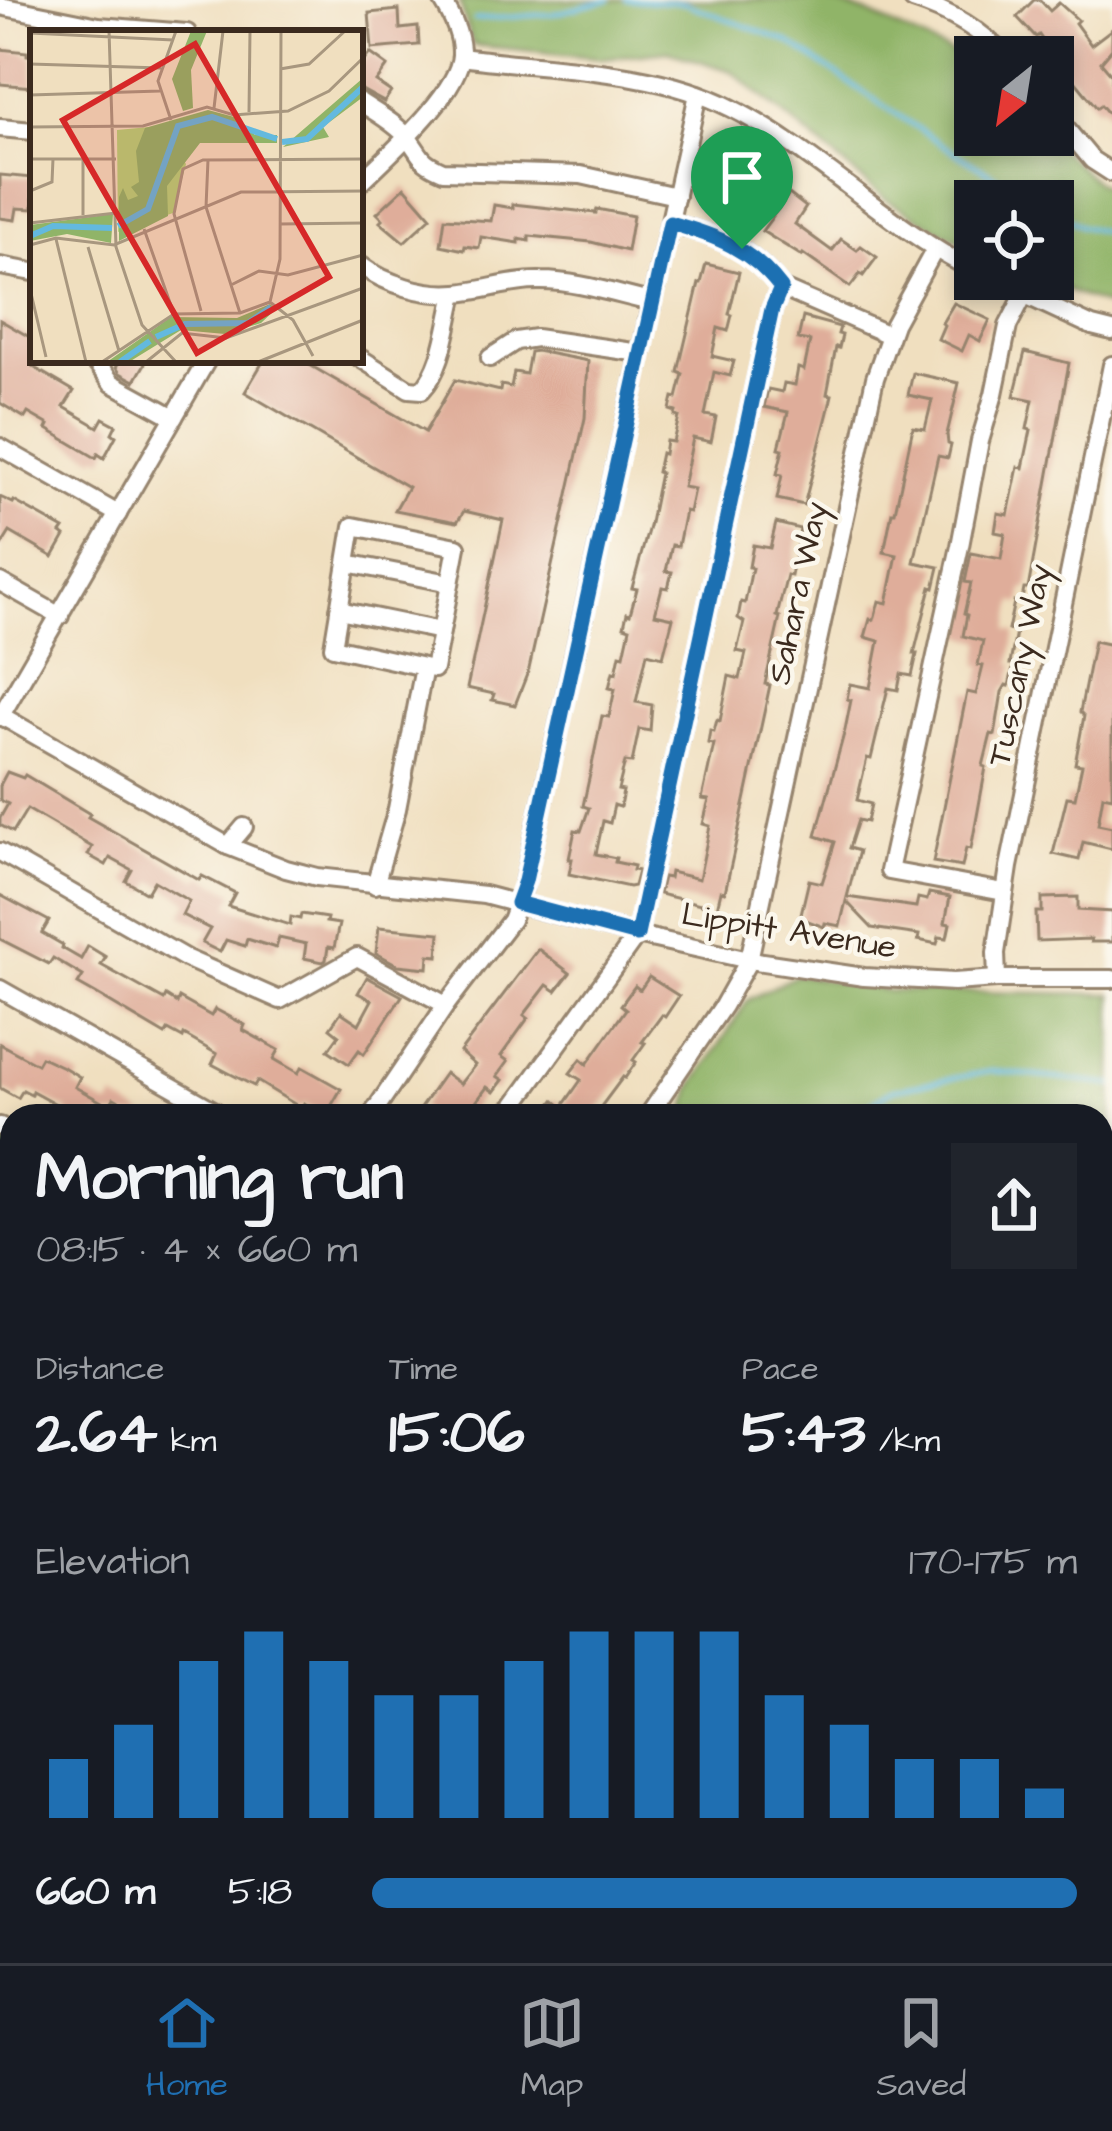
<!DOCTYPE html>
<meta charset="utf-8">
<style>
body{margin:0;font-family:"Architects Daughter",sans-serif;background:#20242c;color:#f1f3f6;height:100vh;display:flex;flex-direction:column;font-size:45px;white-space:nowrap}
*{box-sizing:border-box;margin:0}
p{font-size:39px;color:#9ea1a6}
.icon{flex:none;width:66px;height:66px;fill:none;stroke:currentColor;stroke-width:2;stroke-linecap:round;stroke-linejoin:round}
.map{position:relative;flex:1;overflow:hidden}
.drawer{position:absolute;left:0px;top:1104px;width:1113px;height:861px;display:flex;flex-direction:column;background:#171b24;border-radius:36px 36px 0 0;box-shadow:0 6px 18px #0003}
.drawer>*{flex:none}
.needle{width:78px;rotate:210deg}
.tools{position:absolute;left:954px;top:36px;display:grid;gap:24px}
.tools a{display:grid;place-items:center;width:120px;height:120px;border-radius:0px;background:#171b24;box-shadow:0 6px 18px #0003;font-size:60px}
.pin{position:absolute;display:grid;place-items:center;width:102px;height:102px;color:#fff;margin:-123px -51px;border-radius:50% 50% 50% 0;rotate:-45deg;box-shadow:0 0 12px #0007}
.pin .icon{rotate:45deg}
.round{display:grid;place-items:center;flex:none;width:126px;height:126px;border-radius:0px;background:#20242c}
.headline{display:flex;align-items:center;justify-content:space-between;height:204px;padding:0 36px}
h1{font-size:66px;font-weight:700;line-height:90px}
.stats{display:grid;grid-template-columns:repeat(3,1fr);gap:18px;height:204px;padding:12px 36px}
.stats div{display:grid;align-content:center}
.stats b{font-size:60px;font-weight:700}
.stats small{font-size:33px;font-weight:400}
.stats p{font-size:33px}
.chart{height:336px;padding:24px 36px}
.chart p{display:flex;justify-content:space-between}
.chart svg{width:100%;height:216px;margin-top:12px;stroke:#1f6fb2;stroke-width:6}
ul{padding:0 36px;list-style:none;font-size:39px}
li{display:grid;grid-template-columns:192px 144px 1fr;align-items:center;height:90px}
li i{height:30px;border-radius:15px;background:#1f6fb2}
.tab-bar{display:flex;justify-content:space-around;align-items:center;height:168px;border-top:3px solid #363941;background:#171b24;font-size:33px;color:#9ea1a6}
.tab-bar a{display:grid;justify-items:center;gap:6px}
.tab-bar .selected{color:#1f6fb2}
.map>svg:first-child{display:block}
.forest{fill:#90b468;stroke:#666f43;stroke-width:3}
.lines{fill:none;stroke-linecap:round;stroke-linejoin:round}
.stream{stroke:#63b9df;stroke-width:4.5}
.building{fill:#dfad9a}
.minor-casing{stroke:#96846e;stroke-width:22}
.minor{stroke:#fff;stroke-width:16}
.route-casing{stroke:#fff;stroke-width:24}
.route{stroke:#1f6fb2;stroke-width:15}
.labels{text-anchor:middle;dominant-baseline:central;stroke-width:9;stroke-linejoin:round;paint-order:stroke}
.street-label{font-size:33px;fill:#3b2a1e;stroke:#fbf7ec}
.inset-river{fill:none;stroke:#63b9df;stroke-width:6}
.inset-road{fill:none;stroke:#a8977f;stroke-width:3}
.view{fill:#d62828;fill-opacity:0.15;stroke:#d62828;stroke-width:6}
.inset-edge{fill:none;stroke:#3b2a1e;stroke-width:6}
</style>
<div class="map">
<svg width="1112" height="1963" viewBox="0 0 1112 1963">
<rect width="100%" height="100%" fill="#fbf7ec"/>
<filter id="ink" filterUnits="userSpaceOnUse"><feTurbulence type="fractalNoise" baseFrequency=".00833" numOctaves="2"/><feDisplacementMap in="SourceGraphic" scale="24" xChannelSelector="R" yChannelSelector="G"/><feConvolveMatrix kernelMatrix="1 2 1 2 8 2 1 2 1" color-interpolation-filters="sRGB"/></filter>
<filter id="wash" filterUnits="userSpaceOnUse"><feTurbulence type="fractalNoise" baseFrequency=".004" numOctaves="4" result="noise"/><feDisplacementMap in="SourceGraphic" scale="48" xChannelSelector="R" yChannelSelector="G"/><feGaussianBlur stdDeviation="2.7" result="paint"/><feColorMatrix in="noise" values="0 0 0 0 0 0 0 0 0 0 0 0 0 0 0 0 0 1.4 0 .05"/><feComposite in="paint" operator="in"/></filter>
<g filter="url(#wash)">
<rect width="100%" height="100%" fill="#f0dfbf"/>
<g class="forest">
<path d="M459,0H823L869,14L965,60L975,70V135H1044L1096,182L1112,192V308L1038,279H1053V201H975V250L884,198L732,71L668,51L603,58L473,45Z"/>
<path d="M797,975L889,991L1112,994V1153L1101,1173V1116H685L692,1088L748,1000Z"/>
<path d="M0,1136L12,1143V1351L0,1343Z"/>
<path d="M12,1898V1953H108L94,1963H0V1907Z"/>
</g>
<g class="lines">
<g class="stream">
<path d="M626,0L684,3L788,42L946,147L1037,201"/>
<path d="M475,20L552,14L609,0"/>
<path d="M1053,210L1080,226L1112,234"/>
<path d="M849,1116L894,1089L993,1071L1112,1085"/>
<path d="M0,1264L12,1279"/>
</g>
</g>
<g id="blocks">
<g class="building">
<path d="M1034,0H1040L1050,11L1059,3L1078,20L1075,23L1091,45L1112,29V49L1101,62L1112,75V118L1101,105L1097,108L1071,76L1069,78L1039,35L1036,37L1017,17Z"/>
<path d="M399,10L400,29L418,27L419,45L372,49L369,13Z"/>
<path d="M0,49L27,52V55L33,56V87L0,84Z"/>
<path d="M370,53L388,66L376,82L391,92L384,102L360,89V66Z"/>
<path d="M731,168L762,178L756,205L738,201L736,213L714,209L722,171L730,173Z"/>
<path d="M0,175L33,178V209L17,208L15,220L0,218Z"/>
<path d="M405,187L431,217L404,242L380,222L383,219L377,213Z"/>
<path d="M789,194L806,207L795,224L832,251L841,239L857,250L861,246L877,257L863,276L860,274L850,287L803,254L802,256L762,231Z"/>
<path d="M513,204L596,213L597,209L633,216L627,251L591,242L529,236V241L519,239V243L481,237L479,248L465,246L464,250L441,245L445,218L491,221L494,205L513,208Z"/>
<path d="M706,264L739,272L729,314L732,315L728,331L718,328L712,356L734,361L730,376L714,372L705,415L716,417L711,442L693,438L683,487L694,489L689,512L685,511L678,546L672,545L666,571L672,572L668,588L662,587L655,614L673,618L663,657L647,653L636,702L652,705L650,731L639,729L632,763L625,762L618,790L623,791L620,807L614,805L610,823L603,821L596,854L616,858L615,862L634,866L633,870L638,871L634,886L629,887L569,874L572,859H569L575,830L581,831L589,808L583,806L591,770L602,716L609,717L615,689L609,688L613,672L616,673L620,654L624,655L630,628L624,626L627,613L630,614L637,589L632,588L650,523L660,473L657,472L661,453L664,454L666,441L673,442L679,417L675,416L676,412L670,410L673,397L677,398L683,374L678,372L699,283H701Z"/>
<path d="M954,303L990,320L980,341L969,335L962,351L938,339L944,325L942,323Z"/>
<path d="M803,317L840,327L838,334L842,335L839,348L836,347L827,394L832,395L828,412L804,505L777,499L782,475L777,474L783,449L779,448L788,412L764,407L768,389L782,392L784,383L795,385L798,368L804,370L810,341L798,339Z"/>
<path d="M0,320L33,339V367L74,391L64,407L98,427L103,418L116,425L112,433L116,436L104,458L98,454L96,458L47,429L49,425L28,413L25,418L0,403Z"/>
<path d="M536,351L588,361L585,418L529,669L515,705L492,700L494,694L467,688L503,520L464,511L457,522L395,510L408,487L245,392L264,360H301L425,432L455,380L500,391L501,385L511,387L514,372L526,374L530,352Z"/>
<path d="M1025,352L1069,363L1028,589H1024L1021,604L1014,602L1008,630L1016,632L1010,664H1014L1009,686L1006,685L1002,692L995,735L991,734L983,766L986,767L971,849L966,848L962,867L933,862L967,692L976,694L983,666L978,665L983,641L963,636L967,615L964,614L971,583L965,582L971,553L1001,559L1005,534L995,532L998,513L1008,515L1018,467L1023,468L1031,430L1027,429L1033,400L1014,396Z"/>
<path d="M120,360H147L135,381L120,373L116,367Z"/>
<path d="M913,373L959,383L947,434L948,444L951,445L948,458L938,456L914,562L939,567L934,588L931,587L926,606L914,654H917L912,676L901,674L898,690L888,688L871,759L867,758L857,800L871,804L867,822L858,820L849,848L859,851L847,897L916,907L918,898L927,900L929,893L950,897L945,923L950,924L947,938L939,937L937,944L918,940L919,935L872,928L846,901L840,926L825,923L824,927L800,918L809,880L822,883L835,842L816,836L845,730L851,700L847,699L850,684L870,688L879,641L865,637L870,619L874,620L879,601L887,603L897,555L884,552L892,512H895L913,427L925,429L932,400L908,395Z"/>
<path d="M0,497L13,503L14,501L64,529L61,533L65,536L53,557L10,532L0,548Z"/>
<path d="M776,523L800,529L791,576L787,575L777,616L780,617L765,684L770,685L743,810L725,892L721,891L717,908L659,894L663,877L669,878L670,872L699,879L710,826L703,824L709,800L702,799L714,744L708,743L710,730L714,731L717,720L720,721L729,676L740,679L746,653L737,651L744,622L738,618L741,602L745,603L752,568L749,567L753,545L770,548Z"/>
<path d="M1094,641L1112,645V797L1103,795L1098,824L1112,827V849L1083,842L1079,860L1053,854L1067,797L1075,798L1082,765L1075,764L1084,716L1080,712Z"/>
<path d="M7,772L23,778L25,775L90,814L88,817L199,880L202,876L235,893L228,906L290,925L291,917L300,919L301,914L327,918L326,922L339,924L334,948L328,947L326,960L323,962L304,958L306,944L279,938L276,948L247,939L245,946L226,940L220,952L202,943L210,929L182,915L189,901L154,881L147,893L126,881L132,870L110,858L106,865L88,855L92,847L27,809L13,832L0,825V818L8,804L0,800V785Z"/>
<path d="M0,895L49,921L42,933L63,945L62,948L81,959L88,946L106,957L101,965L164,1000L166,996L177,1003L179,998L211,1016L215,1009L245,1025L243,1030L279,1050L274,1059L298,1073L302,1067L341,1089L326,1115L304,1103L301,1108L257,1081L254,1086L227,1072L212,1064L217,1054L184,1035L183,1038L168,1030L165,1035L94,993L78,984L83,976L53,958L49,964L0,939Z"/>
<path d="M1078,897V910L1112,912V942H1091V939L1037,941L1036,912H1042V898Z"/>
<path d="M379,927L440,933L438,956L429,955L428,968L398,965L376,953Z"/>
<path d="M538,949L570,973L556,991L547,985L524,1015L528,1018L501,1056L508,1061L497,1076L503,1080L494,1092L487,1087L466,1116L455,1110L450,1116H433L421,1107L445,1073L460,1084L475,1065L460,1052Z"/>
<path d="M367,977L402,996L364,1054L359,1050L349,1064L328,1050L339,1035L330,1028L341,1012L359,1024L372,1000L358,993Z"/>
<path d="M649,977L679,996L665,1017L662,1015L642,1042L645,1043L633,1060L636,1062L625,1078L623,1077L594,1116H542L554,1100L562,1107L581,1080L570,1073L581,1059L587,1064L626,1009L621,1005L635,986L640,990Z"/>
<path d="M0,1044L37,1064L41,1057L65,1068L80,1077L75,1087L109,1106L114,1098L145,1116H66L69,1111L32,1091L31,1094L23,1090L18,1098L0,1088Z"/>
</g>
</g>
</g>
<g filter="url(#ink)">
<use href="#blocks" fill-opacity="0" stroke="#96846e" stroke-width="3"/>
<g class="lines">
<defs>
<g id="minor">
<path d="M913,0C948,11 980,28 1005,57"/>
<path d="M0,6L99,26L187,33"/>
<path d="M461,57C548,69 651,67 731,108C817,151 887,227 975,271"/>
<path d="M360,102C375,112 397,124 408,138C423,157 418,160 443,171L581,175L676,196"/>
<path d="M1053,113L1092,160L1112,173"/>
<path d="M0,128L33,131"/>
<path d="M360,183C387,156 459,93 461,55C462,36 452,16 442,0"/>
<path d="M670,223C715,235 752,248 781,288"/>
<path d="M360,265C386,284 425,296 457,293C485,291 512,280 541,281C577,281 615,294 651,302"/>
<path d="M0,266L33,272"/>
<path d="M991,279L1092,326L1112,331"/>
<path d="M360,358L409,389L422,390C444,367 447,324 455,294"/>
<path d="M490,358L516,341L536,338L640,353"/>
<path d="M94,360L112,383L174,417"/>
<path d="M0,447L118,514"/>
<path d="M347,563L450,583"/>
<path d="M0,582L60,616"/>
<path d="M339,610L441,631"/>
<path d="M0,715L228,846L286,869L317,877L484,895L637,935L749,960L864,977L954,982L997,979H1112"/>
<path d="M0,717L207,360"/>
<path d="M228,846L244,827"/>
<path d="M0,852L185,958L280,1000L357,957L446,1005"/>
<path d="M375,885L397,809L424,667L434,669L457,547L353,526L333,647L424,667"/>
<path d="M1004,892L889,871L960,546L980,441L994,394L1008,326L1024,295"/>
<path d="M997,979L996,953L1009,867L1112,365"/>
<path d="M0,989L224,1116"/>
<path d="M371,1116L446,1005L511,920L523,888L698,94"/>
<path d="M499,1116L513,1107L637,935L772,309L781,288L889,335"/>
<path d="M648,1116L723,1006L749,960L875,378L894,324L935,249"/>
<path d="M0,1126L12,1133"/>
<path d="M1101,1209L1112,1190"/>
<path d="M0,1365L12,1370"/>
<path d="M0,1427L12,1414"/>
<path d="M1101,1436L1112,1418"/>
<path d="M1101,1497L1112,1504"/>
<path d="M0,1627L12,1607"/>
<path d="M1101,1631L1112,1637"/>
<path d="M1101,1774L1112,1781"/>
<path d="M1101,1902L1112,1908"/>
<path d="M315,1953L322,1963"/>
<path d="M496,1953L513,1963"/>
<path d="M724,1953L741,1963"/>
<path d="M948,1953L965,1963"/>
<path d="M257,1963L270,1953"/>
<path d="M409,1963L416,1953"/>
</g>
</defs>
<use href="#minor" class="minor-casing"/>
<use href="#minor" class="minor"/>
</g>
</g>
<g class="lines" filter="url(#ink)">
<defs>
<path id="route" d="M670,223C715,235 752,249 781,288L772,309L637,935L517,903L525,881Z"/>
</defs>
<use href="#route" class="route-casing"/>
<use href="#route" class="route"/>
</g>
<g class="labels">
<g class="street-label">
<text transform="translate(798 593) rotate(-78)">Sahara Way</text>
<text transform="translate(1020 665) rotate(-78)">Tuscany Way</text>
<text transform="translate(789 931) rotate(9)">Lippitt Avenue</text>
</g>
</g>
<g transform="translate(30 30)">
<rect width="333" height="333" fill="#f0dfbf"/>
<path d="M130,96L156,134L143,183L88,202L87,100Z" fill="#b5d278"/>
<path d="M161,1H177L161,40L163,78L153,81L142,49ZM333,48V67L293,97L299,107L253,117ZM178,80L208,88L225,105H247V113H170L137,156L138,186L89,211V167L93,158L98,170L108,166L101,157L109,152L106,121L115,98ZM83,184L81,213L37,204L0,211V195ZM240,274L246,279L231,293L195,304L151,300L99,332H77L141,287L207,288Z" fill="#90b468"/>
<path class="inset-river" d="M252,112L277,109L333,57M88,196L118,179L148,96L182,87L247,109M0,206L23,196L82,198M126,307L155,294L218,293L241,277M90,332L120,311"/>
<path class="inset-road" d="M79,1L86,217L112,295L146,332M0,3L143,10M0,34L131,38M250,39L279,34L315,1M0,65L130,61M184,78L193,1M219,82L220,1M141,90L128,51L146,1M0,97L113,96L177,77L204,85L258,81L299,61L333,28M0,129H86M178,130L176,177L210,283M0,161L22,152L23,129M53,185V129M0,193L86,183M250,194L333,193M114,199L144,284M26,209L56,332M0,215L26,208L84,215L211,162L333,161M58,217L89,321M201,255L229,241L258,245L333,225M0,259L16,327M240,272L250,229L251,1M240,272L263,290L283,326M171,281L144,184L153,139L173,130L333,129M72,332L144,284L210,283L240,272M116,332L152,303L196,308L333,258M228,332L333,290"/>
<path class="view" d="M165,14L299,247L167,323L33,90Z"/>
<rect width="333" height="333" class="inset-edge"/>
</g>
</svg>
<div class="tools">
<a><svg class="needle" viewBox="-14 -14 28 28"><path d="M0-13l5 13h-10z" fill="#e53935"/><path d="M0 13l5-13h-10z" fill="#9ea1a6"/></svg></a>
<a><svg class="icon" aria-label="locate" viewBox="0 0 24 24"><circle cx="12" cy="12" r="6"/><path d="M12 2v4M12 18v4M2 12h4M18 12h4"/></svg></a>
</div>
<div class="pin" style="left:742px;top:249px;background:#1e9e55"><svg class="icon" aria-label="arrive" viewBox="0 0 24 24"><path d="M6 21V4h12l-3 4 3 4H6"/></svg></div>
<section class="drawer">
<div class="headline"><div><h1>Morning run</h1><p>08:15 · 4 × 660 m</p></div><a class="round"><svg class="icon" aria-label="share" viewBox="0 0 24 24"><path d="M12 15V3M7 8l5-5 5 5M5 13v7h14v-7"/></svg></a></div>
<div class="stats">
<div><p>Distance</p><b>2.64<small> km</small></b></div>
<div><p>Time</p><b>15:06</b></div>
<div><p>Pace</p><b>5:43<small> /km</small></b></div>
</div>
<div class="chart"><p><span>Elevation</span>170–175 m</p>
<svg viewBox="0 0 160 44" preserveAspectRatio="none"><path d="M5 44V32M15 44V25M25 44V12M35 44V6M45 44V12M55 44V19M65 44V19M75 44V12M85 44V6M95 44V6M105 44V6M115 44V19M125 44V25M135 44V32M145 44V32M155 44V38"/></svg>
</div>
<ul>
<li><b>660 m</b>5:18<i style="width:100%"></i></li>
</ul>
</section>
</div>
<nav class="tab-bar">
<a class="selected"><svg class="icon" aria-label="home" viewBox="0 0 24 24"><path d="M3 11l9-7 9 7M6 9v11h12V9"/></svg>Home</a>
<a><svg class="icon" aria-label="map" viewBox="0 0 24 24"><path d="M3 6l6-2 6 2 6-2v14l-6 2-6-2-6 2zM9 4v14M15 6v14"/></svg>Map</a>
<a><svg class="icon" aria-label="saved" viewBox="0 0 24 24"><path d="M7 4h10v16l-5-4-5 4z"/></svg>Saved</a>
</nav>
